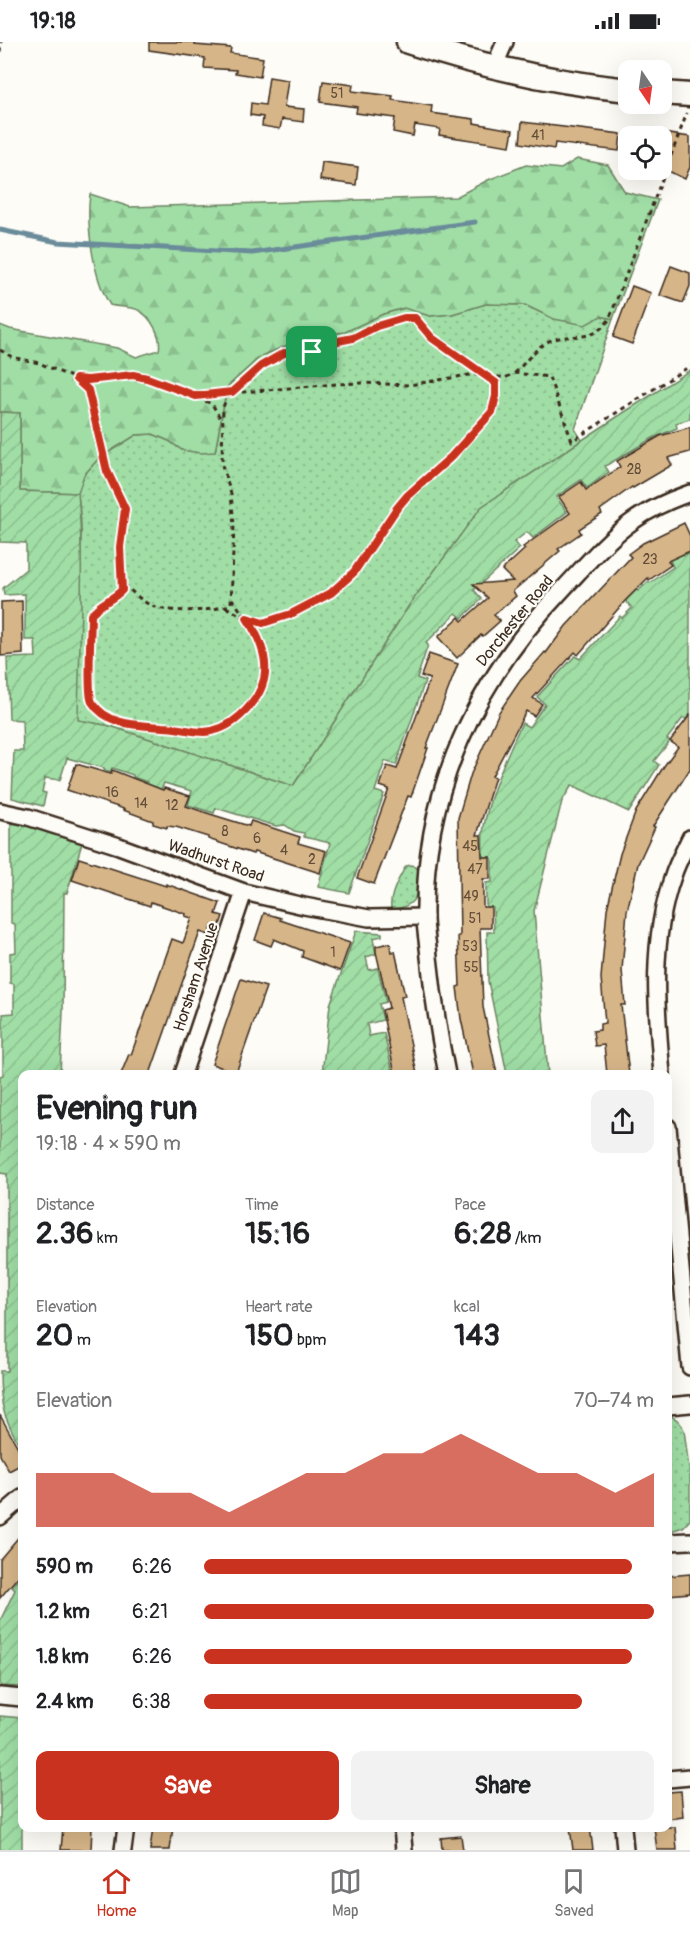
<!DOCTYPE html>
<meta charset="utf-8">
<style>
body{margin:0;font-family:Pangolin,sans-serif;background:#f2f2f2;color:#202124;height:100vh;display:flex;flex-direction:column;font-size:22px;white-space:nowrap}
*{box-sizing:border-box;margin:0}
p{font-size:20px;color:#757577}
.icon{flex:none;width:33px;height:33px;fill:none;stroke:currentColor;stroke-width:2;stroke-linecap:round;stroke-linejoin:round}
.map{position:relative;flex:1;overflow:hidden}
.drawer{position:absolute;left:18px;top:1028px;width:654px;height:762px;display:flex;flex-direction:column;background:#fff;border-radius:12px;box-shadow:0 6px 24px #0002}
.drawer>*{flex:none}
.needle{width:39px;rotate:167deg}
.fabs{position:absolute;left:618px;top:18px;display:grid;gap:12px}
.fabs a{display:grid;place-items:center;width:54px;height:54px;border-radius:12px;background:#fff;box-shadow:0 6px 24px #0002;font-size:30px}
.pin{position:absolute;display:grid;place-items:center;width:51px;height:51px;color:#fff;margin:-26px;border-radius:12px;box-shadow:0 3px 9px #0006}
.round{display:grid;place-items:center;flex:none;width:63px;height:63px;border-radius:12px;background:#f2f2f2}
.summary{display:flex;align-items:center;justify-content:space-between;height:102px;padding:0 18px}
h1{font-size:33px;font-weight:700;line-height:45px}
.figures{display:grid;grid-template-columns:repeat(3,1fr);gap:9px;height:102px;padding:6px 18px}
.figures div{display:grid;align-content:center}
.figures b{font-size:30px;font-weight:700}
.figures small{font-size:16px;font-weight:400}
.figures p{font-size:16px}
.chart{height:168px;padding:12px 18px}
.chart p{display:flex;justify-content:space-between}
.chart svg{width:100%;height:108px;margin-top:6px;fill:#c8321e;opacity:.7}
.primary-button{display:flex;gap:12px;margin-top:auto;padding:12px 18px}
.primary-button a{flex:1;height:69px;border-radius:12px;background:#c8321e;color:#fff;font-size:24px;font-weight:700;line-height:69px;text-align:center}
.primary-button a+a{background:#f2f2f2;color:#202124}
ul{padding:0 18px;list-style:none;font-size:20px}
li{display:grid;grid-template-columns:96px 72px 1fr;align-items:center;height:45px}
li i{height:15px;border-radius:8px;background:#c8321e}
.status{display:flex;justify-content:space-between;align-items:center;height:42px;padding:0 30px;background:#fff;direction:ltr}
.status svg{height:16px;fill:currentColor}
.dock{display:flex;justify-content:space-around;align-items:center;height:84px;border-top:2px solid #e0e0e0;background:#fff;font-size:16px;color:#757577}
.dock a{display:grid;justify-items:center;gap:3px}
.dock .active{color:#c8321e}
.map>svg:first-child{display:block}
.grass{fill:url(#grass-dots);stroke:#6e8462;stroke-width:1.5}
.forest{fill:url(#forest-firs);stroke:#6e8462;stroke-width:1.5}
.garden{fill:url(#garden-furrows);stroke:#6e8462;stroke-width:1.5}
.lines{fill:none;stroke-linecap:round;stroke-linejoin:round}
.stream{stroke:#6a8b99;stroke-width:5}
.building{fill:#d6b588;stroke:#3b2a1e;stroke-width:1.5}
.street-casing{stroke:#3b2a1e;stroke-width:20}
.secondary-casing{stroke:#3b2a1e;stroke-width:27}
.path{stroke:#3b2a1e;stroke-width:3;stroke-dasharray:4.5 4.5;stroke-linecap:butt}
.street{stroke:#fdfcf7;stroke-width:15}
.secondary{stroke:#fdfcf7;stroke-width:22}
.route-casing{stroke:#fff;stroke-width:12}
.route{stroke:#c8321e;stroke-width:8}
.labels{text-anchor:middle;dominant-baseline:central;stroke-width:4.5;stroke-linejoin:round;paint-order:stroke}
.number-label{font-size:14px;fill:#624d38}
.street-label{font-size:16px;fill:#3b2a1e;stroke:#fdfcf7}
</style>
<div class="status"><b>19:18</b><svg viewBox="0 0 49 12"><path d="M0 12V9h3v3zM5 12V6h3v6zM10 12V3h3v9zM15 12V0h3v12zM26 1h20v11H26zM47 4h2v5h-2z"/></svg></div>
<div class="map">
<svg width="690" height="1808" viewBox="0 0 690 1808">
<defs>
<pattern id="grass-dots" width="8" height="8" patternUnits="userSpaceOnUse" patternTransform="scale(1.5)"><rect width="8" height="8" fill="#a0dea6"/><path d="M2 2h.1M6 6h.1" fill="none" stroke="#8bbf8e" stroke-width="1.8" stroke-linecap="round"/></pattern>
<pattern id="forest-firs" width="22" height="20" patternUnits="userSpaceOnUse" patternTransform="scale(1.5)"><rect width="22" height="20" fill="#a0dea6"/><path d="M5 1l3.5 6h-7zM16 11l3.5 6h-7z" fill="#8bbf8e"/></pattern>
<pattern id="garden-furrows" width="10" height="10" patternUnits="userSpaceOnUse" patternTransform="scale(1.5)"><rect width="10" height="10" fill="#a0dea6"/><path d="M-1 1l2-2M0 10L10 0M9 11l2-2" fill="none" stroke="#8bbf8e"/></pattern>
</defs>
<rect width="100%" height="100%" fill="#fdfcf7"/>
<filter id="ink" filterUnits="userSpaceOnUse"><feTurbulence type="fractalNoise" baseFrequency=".0167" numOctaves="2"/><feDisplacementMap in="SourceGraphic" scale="12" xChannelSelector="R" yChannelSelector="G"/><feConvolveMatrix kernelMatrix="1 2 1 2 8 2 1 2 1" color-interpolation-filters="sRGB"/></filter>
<g filter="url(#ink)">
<g class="grass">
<path d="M486,262L525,263L554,277L601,274L613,277L575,387L582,398L481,466L410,562L293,744L110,684L77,678L81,542V482L78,451L84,433L99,416L136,393L153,392L169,399L182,408L215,410L227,345L261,314L320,293L345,290L383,272L405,266L430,274L452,272Z"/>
<path d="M412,823L420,828C419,851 417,866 391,867C389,853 399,836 406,824Z"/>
<path d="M668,1373C676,1375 681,1381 684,1388L690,1435V1478L683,1485L668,1490Z"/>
</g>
<path class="forest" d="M577,117L608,123L625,150L658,158L613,277L601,274L585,283L554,277L525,263L486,262L452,272L430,274L404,266L383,272L345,290L320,293L288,303L261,314L227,345L215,410L200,411L182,408L169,399L153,392L136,393L99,416L84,433L78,451L20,449V371L0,370V283L10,287L117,306L136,315L159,308C162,295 151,274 138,268C134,265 116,265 110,263C93,236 86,184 90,152L130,165L456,155L488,138L526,123L561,127Z"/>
<g class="garden">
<path d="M690,328V377L676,381L677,386L653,396L605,424L609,430L587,446L581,438L556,455L567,470L533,496L527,490L514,500L520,506L474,548L482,557L462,576L456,571L426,601L428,603L417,636L425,639L396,723L385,719L375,749L384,752L349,851L318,845L330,801L304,795V791L294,789L285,783L276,784L216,766L214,771L188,763L192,749L164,741L161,748L146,743L147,740L133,735V733L112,726L110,730L104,728V726L67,716L60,738L45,736L42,750L46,751L43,764L12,756L14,709H23L22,678L9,677L7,616L36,615L35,598H25V552L4,553L3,546L26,527V501L0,500V370L20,371V449L78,451C85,526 79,603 78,678L110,684L293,744L410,562L481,465L617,375Z"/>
<path d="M682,509L684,513L690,510V673L685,677L683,676L667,697L670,699L654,719L659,723L629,770L572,743L562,759L534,869L548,1032H507L488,939L487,890H494L493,866L486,865V841L492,840V817L490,815H483C483,807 482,799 483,791C487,757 507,712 522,681L529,685L545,662L537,655L575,614L580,617L620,574L622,576L632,566L623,556L634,546L638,549L648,540L650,541L673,525L669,516Z"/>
<path d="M11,780L83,798L67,851H64L63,971L60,1032H22V1408C4,1375 0,1367 0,1329H7V1132L0,1131V1034L3,1033V972L14,971V942L10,941V911L16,910L15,882L11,881Z"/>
<path d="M356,889L382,891V894L373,896L376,912L366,915L369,928L378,926L386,960L379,962L383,978L367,982L369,994L384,991L393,1032H322L330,963Z"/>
<path d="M22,1532V1645L0,1644V1579L15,1548L12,1545Z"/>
<path d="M0,1674L22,1676V1808H0Z"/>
</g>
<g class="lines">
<path class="stream" d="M0,188L58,200L252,211L475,180"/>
</g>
<g class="building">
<path d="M149,0H196L195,3L231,6L230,11L263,16L260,35L235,31L236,28L204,26L205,16L149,8Z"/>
<path d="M269,35L288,38L284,65L304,67L303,80L282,77L280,87L262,84L263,75L250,73L251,61L265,63Z"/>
<path d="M323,39L353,43L352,49L393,54L392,58L432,64L431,71L474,77V81L513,88L510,104L439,93L440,87L415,83L413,94L393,90L395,76L356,71L357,65L320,60Z"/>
<path d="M522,80L621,92L619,109L555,101L554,107L520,101Z"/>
<path d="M662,91L690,95V125L685,137L662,126Z"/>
<path d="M322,120L358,125L356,143L320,138Z"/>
<path d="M671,224L690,231V244L683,261L660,253Z"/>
<path d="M632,244L651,251L632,302L613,295Z"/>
<path d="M690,385V410L668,416L672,423L633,446L632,445L600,468L602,472L579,487L581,491L558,507L560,509L513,549L516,554L494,573L500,579L483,594L481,593L457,616L438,595L459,575L462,579L488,556L473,542L513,539L502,528L525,507L523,505L570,471L559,455L581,440L586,448L620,425L617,419L660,394Z"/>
<path d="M684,481L690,494V509L668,519L671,523L649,538L648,536L625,559L578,613L575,610L533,656L542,662L534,674L526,669L492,734L495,735L477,793H481L482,815H490V837H483V865H491V886H480L483,965L497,1032H473L461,977L457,945L460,944L458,894H460L458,776L471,732L499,670L520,639L545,610L546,611L566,584L631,515L628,512L643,501Z"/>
<path d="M22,559L23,612L1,614V560Z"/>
<path d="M429,612L458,622L426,706H428L411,755L408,754L374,842L357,836L389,747L380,744L387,724L397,727L430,637L421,634Z"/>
<path d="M690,673V727L653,784L655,785L638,822L627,869L622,928L625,963H621L629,1032H607L604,1003L595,1004L593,989L600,988V982L605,981L601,936L607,867L620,812L636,769L664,724L678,705L670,699Z"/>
<path d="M76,722L111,732L112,728L163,748L164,746L190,754L186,764L210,772L249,784L251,779L300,795L298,801L326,809L320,831L254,810L253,812L208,797V795L176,785L167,784V786L153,782V779L123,768L124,767L67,748Z"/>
<path d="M79,816L166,844V842L220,861L216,872L223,874L219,886L212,884L209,893L200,890L150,1032H121L129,1012L131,1013L172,897L183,901L192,876L185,874L186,872L151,860L150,864L72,838Z"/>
<path d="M264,871L281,876L280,878L350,901L340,929L302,915L303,909L274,897L271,904L255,898Z"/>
<path d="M390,901L392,910L395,909L405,954L401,955L417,1032H395L392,1018L382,968L389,966L376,910V904Z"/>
<path d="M241,937L266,945L236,1031L212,1022Z"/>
<path d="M0,1373L22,1413V1422L9,1429L0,1413Z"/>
<path d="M22,1491V1530L0,1556V1517Z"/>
<path d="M690,1532V1551L668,1553V1534Z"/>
<path d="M681,1749L683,1775L668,1777V1750Z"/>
<path d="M63,1785H92L91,1808H61Z"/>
<path d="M153,1785H173L170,1808H150Z"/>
<path d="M570,1785H590L593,1808H573Z"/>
<path d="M654,1785H675L677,1808H657Z"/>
<path d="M461,1794L463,1808H442L441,1796Z"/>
</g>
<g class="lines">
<defs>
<g id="street">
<path d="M494,25L505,0"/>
<path d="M0,769L28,775L119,804L244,850L304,864L369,876L425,875"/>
<path d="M183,1032L244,850"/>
<path d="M447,1032C439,993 433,955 429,915C428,902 425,888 425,875C423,749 476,638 562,548C584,525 606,498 633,479C651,466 670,458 690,451"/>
<path d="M662,1032C656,965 650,899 673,834C677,821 684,809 690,796"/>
<path d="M668,1085L690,1325"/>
<path d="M668,1364L690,1362"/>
<path d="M0,1475L22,1456"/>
<path d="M668,1500L690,1499"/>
<path d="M0,1654L22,1656"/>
<path d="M668,1737L690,1735"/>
<path d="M402,1785L404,1808"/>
<path d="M623,1785L625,1808"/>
<path d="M123,1808L126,1785"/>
</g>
<g id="secondary">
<path d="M408,0C480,24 553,40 628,48"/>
<path d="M662,51L690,53"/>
</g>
</defs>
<use href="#street" class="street-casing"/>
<use href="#secondary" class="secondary-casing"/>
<g class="path">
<path d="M0,10L1,0"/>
<path d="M0,308L12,315L39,321L76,337L88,338L133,334L158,339L212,362L222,379"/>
<path d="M515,331C525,321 537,304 549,299C574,289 589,303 609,278L687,71"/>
<path d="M77,338L88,348L107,429L120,452L125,467L120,505L122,540"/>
<path d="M197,354L336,342L362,341L409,343L469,333H481"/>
<path d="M232,557L244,573"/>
<path d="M226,565C255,581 253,583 262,613C265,620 267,629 266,636C263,658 238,681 218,687C202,692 188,687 172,685C143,683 106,687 90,656L91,573C99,561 113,559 122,548V540C131,549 140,558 152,564C166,571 217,570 231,562L234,483L231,452L222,423L223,365L228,353L261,324L284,311L312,310L338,299L353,296L377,284L393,278L415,276L432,296L481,332L505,336L515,331L549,335L572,399L690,324"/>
<path d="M249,578L263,581L291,572L331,551L354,530L397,466L407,454L451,415L492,370L496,354V341L483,333"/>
</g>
<use href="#street" class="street"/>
<use href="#secondary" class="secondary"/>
</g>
</g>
<g class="lines" filter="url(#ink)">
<defs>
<path id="route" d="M404,276H415L432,296L496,341V354L492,370L451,415L407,454L397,466L354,530L331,551L291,572L263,581L247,576C270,612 275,643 240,674C230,683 218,689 204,690C190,690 176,685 163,685C138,683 107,684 92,660C87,651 91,587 91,573C99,561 113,558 122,548L120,505L125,467L107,429L88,348L76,337L88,338L133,333L147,336L196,354L232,350L261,324L284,311L312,310L338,299L353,296L377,284Z"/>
</defs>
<use href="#route" class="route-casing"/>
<use href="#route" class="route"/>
</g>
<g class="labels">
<g class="number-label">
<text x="337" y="51">51</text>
<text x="538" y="93">41</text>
<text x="634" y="427">28</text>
<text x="650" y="517">23</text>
<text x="112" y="750">16</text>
<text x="141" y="761">14</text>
<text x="172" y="763">12</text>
<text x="225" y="789">8</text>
<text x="257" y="796">6</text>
<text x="470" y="804">45</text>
<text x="284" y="808">4</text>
<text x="312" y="817">2</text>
<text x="475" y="827">47</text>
<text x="471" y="854">49</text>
<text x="475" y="876">51</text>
<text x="470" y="904">53</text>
<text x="333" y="910">1</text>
<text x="471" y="925">55</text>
</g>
<g class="street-label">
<text transform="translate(515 579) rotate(-51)">Dorchester Road</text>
<text transform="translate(216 819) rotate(19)">Wadhurst Road</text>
<text transform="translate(196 935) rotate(-72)">Horsham Avenue</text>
</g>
</g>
</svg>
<div class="fabs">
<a><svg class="needle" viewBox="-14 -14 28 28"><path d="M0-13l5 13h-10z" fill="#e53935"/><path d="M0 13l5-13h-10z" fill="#757577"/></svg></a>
<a><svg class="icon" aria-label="locate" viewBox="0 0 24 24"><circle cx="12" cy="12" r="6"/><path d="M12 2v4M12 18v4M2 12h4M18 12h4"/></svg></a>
</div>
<div class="pin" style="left:312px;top:310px;background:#1e9e55"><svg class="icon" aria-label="arrive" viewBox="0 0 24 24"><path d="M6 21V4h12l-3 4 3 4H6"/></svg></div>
<section class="drawer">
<div class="summary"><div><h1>Evening run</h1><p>19:18 · 4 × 590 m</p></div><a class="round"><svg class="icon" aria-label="share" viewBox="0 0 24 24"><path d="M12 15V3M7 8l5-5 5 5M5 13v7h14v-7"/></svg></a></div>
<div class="figures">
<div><p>Distance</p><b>2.36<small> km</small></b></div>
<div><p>Time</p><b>15:16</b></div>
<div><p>Pace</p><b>6:28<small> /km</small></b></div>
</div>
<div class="figures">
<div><p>Elevation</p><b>20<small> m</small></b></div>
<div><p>Heart rate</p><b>150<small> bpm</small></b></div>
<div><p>kcal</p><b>143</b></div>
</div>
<div class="chart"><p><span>Elevation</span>70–74 m</p>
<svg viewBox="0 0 160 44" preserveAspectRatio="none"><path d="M0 44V22L10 22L20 22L30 30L40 30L50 38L60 30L70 22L80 22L90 14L100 14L110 6L120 14L130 22L140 22L150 30L160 22V44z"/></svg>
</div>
<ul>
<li><b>590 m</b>6:26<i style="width:95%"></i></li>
<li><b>1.2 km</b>6:21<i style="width:100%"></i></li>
<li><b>1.8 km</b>6:26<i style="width:95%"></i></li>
<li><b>2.4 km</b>6:38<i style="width:84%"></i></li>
</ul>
<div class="primary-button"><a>Save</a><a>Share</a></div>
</section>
</div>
<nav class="dock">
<a class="active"><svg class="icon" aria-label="home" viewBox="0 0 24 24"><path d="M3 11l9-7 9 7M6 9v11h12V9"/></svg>Home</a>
<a><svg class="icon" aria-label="map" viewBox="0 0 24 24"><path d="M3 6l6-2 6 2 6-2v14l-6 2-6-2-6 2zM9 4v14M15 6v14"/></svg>Map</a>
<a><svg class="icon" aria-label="saved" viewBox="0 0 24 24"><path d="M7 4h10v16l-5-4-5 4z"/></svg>Saved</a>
</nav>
